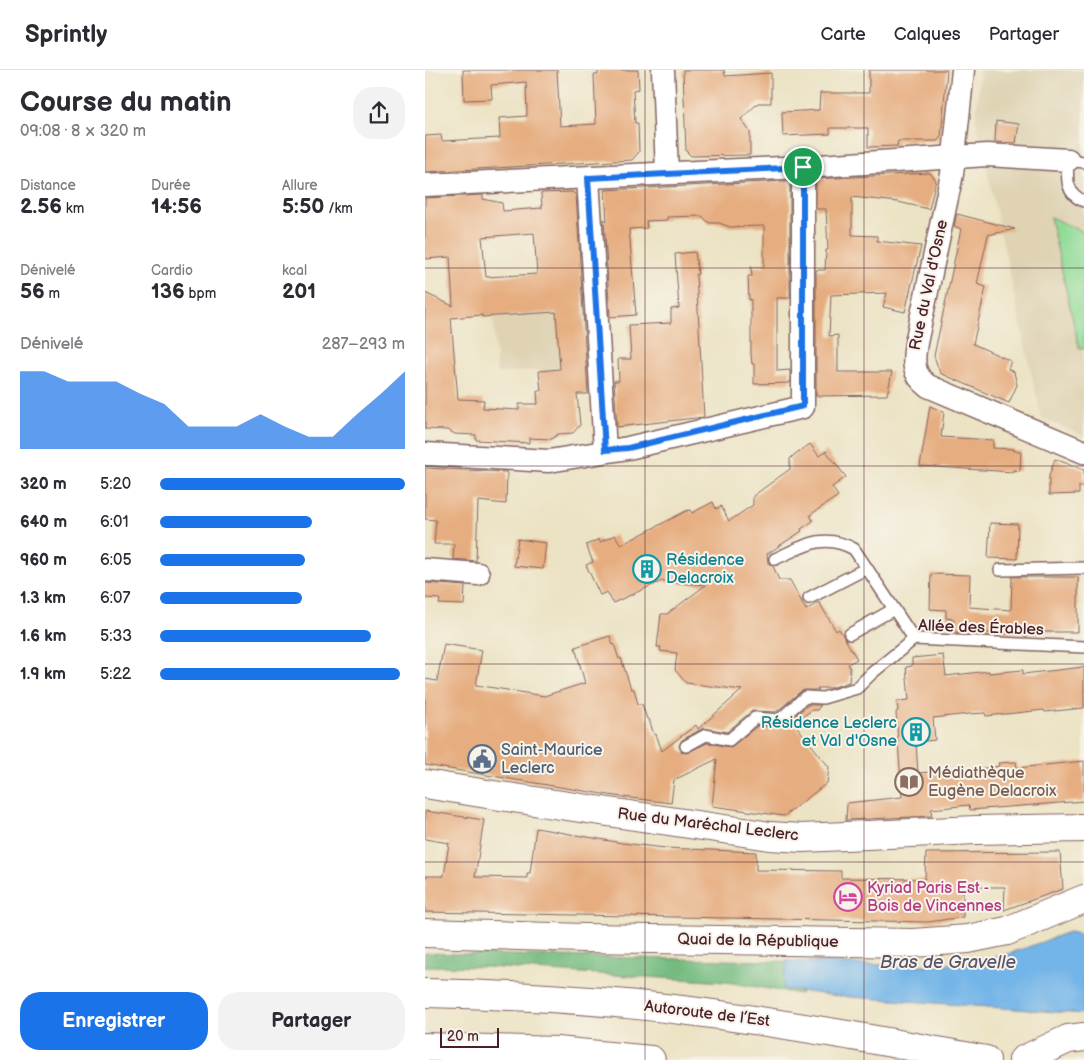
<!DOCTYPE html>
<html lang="fr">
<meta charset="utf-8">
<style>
body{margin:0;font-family:"Balsamiq Sans",sans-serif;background:#f2f2f3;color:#2b2b33;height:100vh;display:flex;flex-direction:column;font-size:19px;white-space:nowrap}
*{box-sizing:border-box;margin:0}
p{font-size:16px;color:#7c7c81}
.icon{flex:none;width:28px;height:28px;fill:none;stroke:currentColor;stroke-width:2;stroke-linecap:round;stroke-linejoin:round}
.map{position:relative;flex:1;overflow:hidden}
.panel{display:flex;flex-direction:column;background:#fff;width:425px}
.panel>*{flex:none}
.scale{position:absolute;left:15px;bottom:12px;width:59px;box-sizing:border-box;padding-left:5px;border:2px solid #4a1f2b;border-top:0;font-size:14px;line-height:18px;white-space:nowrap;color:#4a1f2b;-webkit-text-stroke:4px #f7f3e8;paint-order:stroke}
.pin{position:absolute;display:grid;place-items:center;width:42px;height:42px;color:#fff;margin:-21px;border:2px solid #fff;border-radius:50%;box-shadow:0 1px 5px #0007}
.round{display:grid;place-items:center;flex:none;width:52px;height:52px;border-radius:20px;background:#f2f2f3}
.overview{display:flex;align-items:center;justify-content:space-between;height:85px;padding:0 20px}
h1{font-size:28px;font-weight:600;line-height:38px}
.stats{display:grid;grid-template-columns:repeat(3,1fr);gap:8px;height:85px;padding:5px 20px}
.stats div{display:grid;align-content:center}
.stats b{font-size:21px;font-weight:600}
.stats small{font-size:14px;font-weight:400}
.stats p{font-size:14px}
.chart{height:140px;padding:10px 20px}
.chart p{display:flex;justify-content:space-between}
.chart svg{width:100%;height:90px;margin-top:5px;fill:#1a73e8;opacity:.7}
.primary-button{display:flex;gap:10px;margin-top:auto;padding:10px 20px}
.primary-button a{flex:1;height:58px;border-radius:20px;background:#1a73e8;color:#fff;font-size:20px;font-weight:600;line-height:58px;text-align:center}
.primary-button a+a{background:#f2f2f3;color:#2b2b33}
ul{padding:0 20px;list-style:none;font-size:16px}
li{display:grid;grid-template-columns:80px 60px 1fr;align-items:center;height:38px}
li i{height:12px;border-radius:6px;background:#1a73e8}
header{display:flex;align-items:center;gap:30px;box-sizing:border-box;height:70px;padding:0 25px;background:#fff;border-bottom:1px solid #e1e1e2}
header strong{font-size:24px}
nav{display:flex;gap:28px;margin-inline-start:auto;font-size:18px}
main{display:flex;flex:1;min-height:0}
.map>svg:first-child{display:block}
.built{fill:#dfd3b4}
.green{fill:#91db97;stroke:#6e7d61}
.forest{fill:#74bb80;stroke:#5f6d56}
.water{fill:#73b5e8;stroke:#5e6a8a}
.building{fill:#e6ad80;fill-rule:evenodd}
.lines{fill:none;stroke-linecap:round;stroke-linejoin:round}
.service-casing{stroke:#836461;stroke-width:14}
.minor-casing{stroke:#836461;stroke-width:25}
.tertiary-casing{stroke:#836461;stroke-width:30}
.secondary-casing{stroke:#836461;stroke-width:30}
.motorway-casing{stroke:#836461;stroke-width:30}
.service{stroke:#fff;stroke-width:11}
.minor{stroke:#fff;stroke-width:22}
.tertiary{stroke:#fff;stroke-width:28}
.secondary{stroke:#fff;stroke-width:28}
.motorway{stroke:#fff;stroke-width:28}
.route-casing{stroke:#fff;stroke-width:10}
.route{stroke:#1a73e8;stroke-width:6}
.grid{fill:none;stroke:#4a1f2b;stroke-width:1;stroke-opacity:0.55}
.labels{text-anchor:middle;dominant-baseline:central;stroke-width:4;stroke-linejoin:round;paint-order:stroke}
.street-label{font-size:16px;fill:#4a1f2b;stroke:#f7f3e8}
.culture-label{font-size:16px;fill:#0d838f;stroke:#f7f3e8;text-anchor:start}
.service-label{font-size:16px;fill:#4e5e75;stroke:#f7f3e8;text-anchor:start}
.education-label{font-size:16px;fill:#785e54;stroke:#f7f3e8;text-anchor:start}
.hotel-label{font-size:16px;fill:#b23c85;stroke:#f7f3e8;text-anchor:start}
.water-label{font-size:18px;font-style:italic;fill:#58546d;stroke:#f7f3e8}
</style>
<header>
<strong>Sprintly</strong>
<nav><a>Carte</a><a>Calques</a><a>Partager</a></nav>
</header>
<main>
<section class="panel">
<div class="overview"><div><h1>Course du matin</h1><p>09:08 · 8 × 320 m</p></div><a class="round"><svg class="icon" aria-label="share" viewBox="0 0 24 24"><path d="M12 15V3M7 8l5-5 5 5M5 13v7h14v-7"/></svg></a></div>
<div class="stats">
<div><p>Distance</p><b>2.56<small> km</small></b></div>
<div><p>Durée</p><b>14:56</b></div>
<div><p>Allure</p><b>5:50<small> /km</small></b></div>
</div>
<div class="stats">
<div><p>Dénivelé</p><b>56<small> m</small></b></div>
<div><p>Cardio</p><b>136<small> bpm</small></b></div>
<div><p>kcal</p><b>201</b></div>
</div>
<div class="chart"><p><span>Dénivelé</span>287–293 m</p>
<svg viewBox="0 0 160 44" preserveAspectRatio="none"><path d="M0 44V6L10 6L20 11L30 11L40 11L50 17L60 22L70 33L80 33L90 33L100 27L110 33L120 38L130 38L140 27L150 17L160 6V44z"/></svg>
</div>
<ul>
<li><b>320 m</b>5:20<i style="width:100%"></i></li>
<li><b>640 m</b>6:01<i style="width:62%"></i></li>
<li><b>960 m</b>6:05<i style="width:59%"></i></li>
<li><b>1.3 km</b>6:07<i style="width:58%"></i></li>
<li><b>1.6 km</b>5:33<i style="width:86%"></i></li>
<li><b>1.9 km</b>5:22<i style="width:98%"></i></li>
</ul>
<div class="primary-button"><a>Enregistrer</a><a>Partager</a></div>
</section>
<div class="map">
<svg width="659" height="990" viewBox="0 0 659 990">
<rect width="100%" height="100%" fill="#f7f3e8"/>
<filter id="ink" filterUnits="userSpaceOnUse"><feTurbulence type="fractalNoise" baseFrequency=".02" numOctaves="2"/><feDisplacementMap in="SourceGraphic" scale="10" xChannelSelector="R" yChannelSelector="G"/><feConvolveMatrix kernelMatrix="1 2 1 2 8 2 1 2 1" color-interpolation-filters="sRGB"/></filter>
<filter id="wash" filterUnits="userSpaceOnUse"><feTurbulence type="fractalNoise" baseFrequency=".0096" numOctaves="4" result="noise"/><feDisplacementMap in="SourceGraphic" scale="20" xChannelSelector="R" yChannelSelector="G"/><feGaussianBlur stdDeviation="1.12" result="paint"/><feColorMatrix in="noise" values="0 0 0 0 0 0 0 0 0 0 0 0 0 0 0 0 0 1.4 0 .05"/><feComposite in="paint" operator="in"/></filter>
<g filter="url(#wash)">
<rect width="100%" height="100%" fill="#ece3c4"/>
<g class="built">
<path d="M555,0H659V366L616,348L551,49Z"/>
<path d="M157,200L163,297L72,303L65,207Z"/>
</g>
<path class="green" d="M625,147L659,162V279L654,278Z"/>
<path class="forest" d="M0,883L384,892L375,924L301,912L61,897L0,896Z"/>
<path class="water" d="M644,862L659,865V944L413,926L358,919L362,891C423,893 485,899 546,892C577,889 615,872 644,862Z"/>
<g id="blocks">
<g class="building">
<path d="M38,0H132L135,56L171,54L169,5H173V0H213L214,19L208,20L210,53H213L214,82L207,90L0,102V66L16,65L17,71L75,68L74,48L102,46L101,12L66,15L67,29L39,30Z"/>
<path d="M258,0H299L300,6L346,3V33H333L316,49L325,62V85L266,86L261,81Z"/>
<path d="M444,0H522L516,67L512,71H473L472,76L443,77V58H405V64L358,66L357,42L394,40L395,23H444Z"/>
<path d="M571,51L594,54L591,73L570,72Z"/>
<path d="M505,103L511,110L504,139L473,132L427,127V165L452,166V171L496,176L480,242L458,237L462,223L406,225L404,266L413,265V302H467L462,325L391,326V200H400L401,180H403L401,139H391V109Z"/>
<path d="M362,111L365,114V228H352V301L365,300V313L329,314V294H327L326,284V229L324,230L323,206H327L326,197H339V156L305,157L294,153H284L277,146L242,147V150L221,151L222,158L204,159L211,245L185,247L179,149L182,151L180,120Z"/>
<path d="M147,122L151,125L163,324H152L155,355L148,363L133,364L127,369L104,368V373L51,370V365L30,364L22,360L0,359V223L28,236L25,187L0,189V128L58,125V129L77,133L78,141L117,138L116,123ZM109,163L112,204L61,207L57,167ZM131,242L135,299L114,301L116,321H112L113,334H94V340L58,338L59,330L33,329L26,248L57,245V247Z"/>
<path d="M532,144L590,159L563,165L552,214L561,217L548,274L586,291L583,299L589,302L592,315L584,333L515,303L509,286L536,159L529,156Z"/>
<path d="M270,182L273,204H271L279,347L192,357L189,311H194L193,289H206L204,255L246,253V239L254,238L250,184Z"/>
<path d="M505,336L519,342L516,367L568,370V378L589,379V381H596L595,401L588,400V402L495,396Z"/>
<path d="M385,374L394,386L401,381L421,407L407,417L413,426L385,445L388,451L376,459L377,461L342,484L343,493L348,496L354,510H365L381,540L394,532L411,561L414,559L432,589L423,594L425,598L424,612L406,618H392L394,620H380L376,621L351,642L327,641L302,662L278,658L257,670L254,676L257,682L261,683L282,673L306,677L332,656L356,657L383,635H396L392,640H387L369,653L404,697L402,713L359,746L287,736L292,689L249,710L246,733L190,726L0,695V609L12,611L19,574L57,580L51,615L119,626L160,613L150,577L185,566L188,575L189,574L194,589L196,588L206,619H209L213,634H217L222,649H224L229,665L231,664L237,681L271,655L273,659L317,620L261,613L250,600L252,583L235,581L236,577H232L236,544H242L281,515L238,512L239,510L188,533L182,522L175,525L161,495L168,492L161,475L174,469L175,472L190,465L196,475L261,441L265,440L267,443L288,432L291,439L296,436L304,451L328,435V426L365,399V389L370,384Z"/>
<path d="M630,389L659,400V416H654V424L624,425V406Z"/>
<path d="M0,398L82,402L81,434L53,431L51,491L28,489L29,474H9L11,450L0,449Z"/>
<path d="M565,453L593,454L592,489L563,488Z"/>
<path d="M93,469L121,473L118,499L89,496Z"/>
<path d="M506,504L545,505L544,537L586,540L587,507H653V562H614V564L528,562L529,549L521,548V540L505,539Z"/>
<path d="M0,513L40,516L39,535L14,534L15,529L0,528Z"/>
<path d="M518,585L521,606L564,601V603L598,600V604L659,597V638L620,642L619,640L561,646L560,643L544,644L508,648L510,670L491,672L493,703L504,702V704L549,700L574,696L573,693L591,692L592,698L659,691V731L545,740L544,735L506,739L507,746L421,750L422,733L477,727L471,642L473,641L472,631L484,630L481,597L487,596V588Z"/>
<path d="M0,741L59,750L50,807L102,808V803H105L111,758L197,773L240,778L331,782V800L416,801V808L500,809L501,783L635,782L638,819L579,840L580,817H538V847L503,852L0,842V806H19L24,773L0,769Z"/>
</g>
</g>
</g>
<g filter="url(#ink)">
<use href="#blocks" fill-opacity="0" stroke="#836461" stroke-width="1"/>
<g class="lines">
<defs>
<g id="service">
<path d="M659,92L643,90C642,107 640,124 659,131"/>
<path d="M350,489C379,476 398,462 429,479L489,569"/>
<path d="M575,500L659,498"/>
<path d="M384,528L442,498"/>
<path d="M425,564L469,539"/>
<path d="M261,676L281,665L304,670L330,648L354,650L380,627L398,628L432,618L447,603L489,569L659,577"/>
</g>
<g id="minor">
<path d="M238,0L242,103"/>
<path d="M538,0L527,104L491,273C488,292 487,304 503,316L659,382"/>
<path d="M163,108L180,380"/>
<path d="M0,115L378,97L562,85L643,90"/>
<path d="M0,384L124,391L203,378L378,337V97"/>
<path d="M0,500L53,504"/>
</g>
<path id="tertiary" d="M0,714L62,724L345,766L377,768L551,760L659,758"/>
<path id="secondary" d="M0,863L159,868L488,873L543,869L582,861L659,829"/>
<g id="motorway">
<path d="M0,923C89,925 177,930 265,941C365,954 463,972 561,990"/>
<path d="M0,977L132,981L226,990"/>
<path d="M598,990L643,969L659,967"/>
</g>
</defs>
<use href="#service" class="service-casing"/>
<use href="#minor" class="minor-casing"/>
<use href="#tertiary" class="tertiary-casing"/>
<use href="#secondary" class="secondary-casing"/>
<use href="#motorway" class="motorway-casing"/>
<use href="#service" class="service"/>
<use href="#minor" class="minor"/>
<use href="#tertiary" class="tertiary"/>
<use href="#secondary" class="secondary"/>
<use href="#motorway" class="motorway"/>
</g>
</g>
<g class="lines" filter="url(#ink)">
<defs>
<path id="route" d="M378,97V336L203,378L180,380L163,108Z"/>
</defs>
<use href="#route" class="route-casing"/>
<use href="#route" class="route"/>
</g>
<path class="grid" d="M220,0V990M439,0V990M0,198H659M0,396H659M0,594H659M0,792H659"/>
<defs>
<symbol id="building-ring" viewBox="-11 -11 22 22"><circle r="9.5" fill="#f7f3e8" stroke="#0f9aa8" stroke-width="1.5"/><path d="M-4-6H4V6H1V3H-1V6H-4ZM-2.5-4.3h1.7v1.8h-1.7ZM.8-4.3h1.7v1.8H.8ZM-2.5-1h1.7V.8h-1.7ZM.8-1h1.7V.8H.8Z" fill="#0f9aa8"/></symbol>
<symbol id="civic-ring" viewBox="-11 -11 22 22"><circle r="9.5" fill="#f7f3e8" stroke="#5c6f8a" stroke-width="1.5"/><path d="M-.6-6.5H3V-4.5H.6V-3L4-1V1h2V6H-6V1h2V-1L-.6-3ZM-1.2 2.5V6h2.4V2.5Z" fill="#5c6f8a"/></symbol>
<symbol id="library-ring" viewBox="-11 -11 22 22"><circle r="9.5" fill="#f7f3e8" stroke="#8d6e63" stroke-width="1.5"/><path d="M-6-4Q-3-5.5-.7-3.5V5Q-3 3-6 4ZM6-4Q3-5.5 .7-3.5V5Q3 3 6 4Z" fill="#8d6e63"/></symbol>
<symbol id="hotel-ring" viewBox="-11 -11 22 22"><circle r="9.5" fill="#f7f3e8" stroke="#d1479c" stroke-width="1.5"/><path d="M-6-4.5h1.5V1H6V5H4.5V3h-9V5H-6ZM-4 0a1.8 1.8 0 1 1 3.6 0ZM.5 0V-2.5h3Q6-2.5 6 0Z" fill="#d1479c"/></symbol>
</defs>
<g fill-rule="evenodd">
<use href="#building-ring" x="206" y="483" width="32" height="32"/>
<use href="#building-ring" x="475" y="646" width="32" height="32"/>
<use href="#civic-ring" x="41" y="673" width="32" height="32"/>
<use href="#library-ring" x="468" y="696" width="32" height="32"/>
<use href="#hotel-ring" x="407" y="811" width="32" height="32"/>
</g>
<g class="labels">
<g class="street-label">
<text transform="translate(504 215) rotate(-78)">Rue du Val d'Osne</text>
<text transform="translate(556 558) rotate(2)">Allée des Érables</text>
<text transform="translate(283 755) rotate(7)">Rue du Maréchal Leclerc</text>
<text transform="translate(333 871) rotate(1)">Quai de la République</text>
<text transform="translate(282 944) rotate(7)">Autoroute de l’Est</text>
</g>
<g class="culture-label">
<text x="241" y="490">Résidence<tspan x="241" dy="18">Delacroix</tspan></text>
<text x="472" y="653" text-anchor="end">Résidence Leclerc<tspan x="472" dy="18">et Val d'Osne</tspan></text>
</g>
<g class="service-label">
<text x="76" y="680">Saint-Maurice<tspan x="76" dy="18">Leclerc</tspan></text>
</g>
<g class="education-label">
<text x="503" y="703">Médiathèque<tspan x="503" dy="18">Eugène Delacroix</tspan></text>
</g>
<g class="hotel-label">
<text x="442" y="818">Kyriad Paris Est -<tspan x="442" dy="18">Bois de Vincennes</tspan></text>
</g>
<g class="water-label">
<text x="523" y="892">Bras de Gravelle</text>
</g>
</g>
</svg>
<div class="scale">20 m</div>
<div class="pin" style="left:378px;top:97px;background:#1e9e55"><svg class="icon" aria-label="arrive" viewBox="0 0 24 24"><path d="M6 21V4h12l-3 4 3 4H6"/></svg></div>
</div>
</main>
